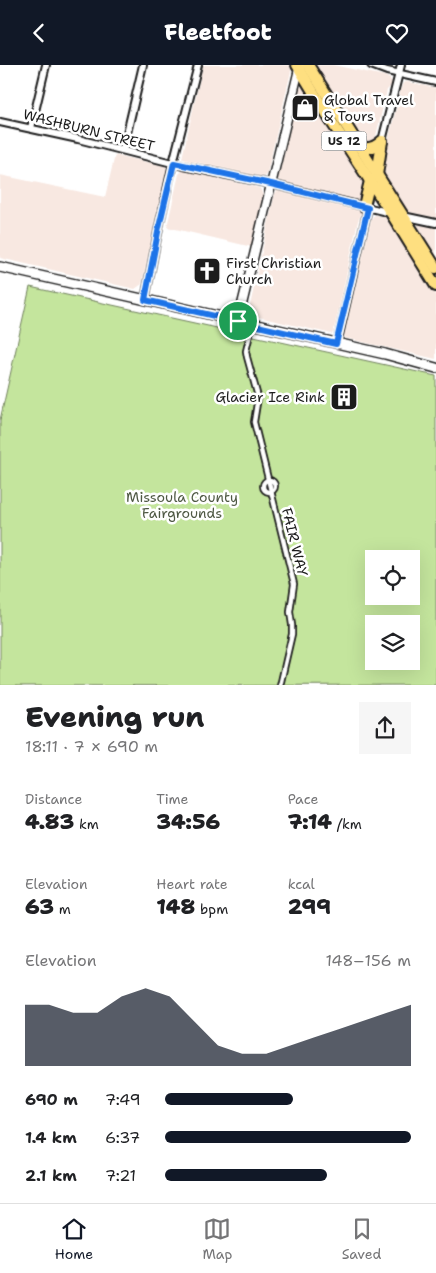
<!DOCTYPE html>
<meta charset="utf-8">
<style>
body{margin:0;font-family:"Shantell Sans",sans-serif;background:#f6f6f6;color:#202124;height:100vh;display:flex;flex-direction:column;font-size:19px;white-space:nowrap}
*{box-sizing:border-box;margin:0}
p{font-size:16px;color:#757577}
.icon{flex:none;width:28px;height:28px;fill:none;stroke:currentColor;stroke-width:2;stroke-linecap:round;stroke-linejoin:round}
.map{position:relative;height:620px;overflow:hidden}
.sheet{display:flex;flex-direction:column;background:#fff;flex:1}
.sheet>*{flex:none}
.buttons{position:absolute;left:365px;top:485px;display:grid;gap:10px}
.buttons a{display:grid;place-items:center;width:55px;height:55px;border-radius:0px;background:#fff;box-shadow:0 5px 20px #0002;font-size:25px}
.pin{position:absolute;display:grid;place-items:center;width:42px;height:42px;color:#fff;margin:-21px;border:2px solid #fff;border-radius:50%;box-shadow:0 1px 5px #0007}
.round{display:grid;place-items:center;flex:none;width:52px;height:52px;border-radius:0px;background:#f6f6f6}
.headline{display:flex;align-items:center;justify-content:space-between;height:85px;padding:0 25px}
h1{font-size:28px;font-weight:800;line-height:38px}
.metrics{display:grid;grid-template-columns:repeat(3,1fr);gap:8px;height:85px;padding:5px 25px}
.metrics div{display:grid;align-content:center}
.metrics b{font-size:21px;font-weight:800}
.metrics small{font-size:14px;font-weight:400}
.metrics p{font-size:14px}
.chart{height:140px;padding:10px 25px}
.chart p{display:flex;justify-content:space-between}
.chart svg{width:100%;height:90px;margin-top:5px;fill:#111827;opacity:.7}
ul{padding:0 25px;list-style:none;font-size:16px}
li{display:grid;grid-template-columns:80px 60px 1fr;align-items:center;height:38px}
li i{height:12px;border-radius:6px;background:#111827}
header{display:flex;justify-content:space-between;align-items:center;height:65px;padding:0 25px;background:#111827;color:#fff;font-size:22px;font-weight:800}
.tab-bar{display:flex;justify-content:space-around;align-items:center;height:70px;border-top:1px solid #e0e0e0;background:#fff;font-size:14px;color:#757577}
.tab-bar a{display:grid;justify-items:center;gap:2px}
.tab-bar .active{color:#111827}
.map>svg:first-child{display:block}
.built{fill:#f8e8e1}
.park{fill:#c4e59d;stroke:#70805c;fill-rule:evenodd}
.lines{fill:none;stroke-linecap:round;stroke-linejoin:round}
.pedestrian-casing{stroke:#1c1c1c;stroke-width:8}
.minor-casing{stroke:#1c1c1c;stroke-width:10}
.tertiary-casing{stroke:#1c1c1c;stroke-width:11}
.secondary-casing{stroke:#1c1c1c;stroke-width:12}
.trunk-casing{stroke:#1c1c1c;stroke-width:14}
.pedestrian{stroke:#fff;stroke-width:4.5}
.minor{stroke:#fff;stroke-width:6}
.tertiary{stroke:#fff;stroke-width:8}
.secondary{stroke:#fff;stroke-width:9}
.trunk{stroke:#fedf80;stroke-width:10}
.route-casing{stroke:#fff;stroke-width:10}
.route{stroke:#1a73e8;stroke-width:6}
.labels{text-anchor:middle;dominant-baseline:central;stroke-width:5;stroke-linejoin:round;paint-order:stroke}
.shield{fill:#fff;stroke:#606060;stroke-width:1}
.shield-label{font-size:12px;font-weight:bold;fill:#1c1c1c}
.poi-label{font-size:14px;fill:#1c1c1c;stroke:#fff;text-anchor:start}
.street-label{font-size:14px;fill:#1c1c1c;stroke:#fff}
.park-label{font-size:14px;fill:#4e5843;stroke:#fff}
</style>
<header><svg class="icon" aria-label="back" viewBox="0 0 24 24"><path d="M15 5l-7 7 7 7"/></svg>Fleetfoot<svg class="icon" aria-label="heart" viewBox="0 0 24 24"><path d="M12 20l-8-8c-3-5 5-10 8-4 3-6 11-1 8 4z"/></svg></header>
<div class="map">
<svg width="436" height="621" viewBox="0 0 436 621">
<rect width="100%" height="100%" fill="#fff"/>
<filter id="ink" filterUnits="userSpaceOnUse"><feTurbulence type="fractalNoise" baseFrequency=".02" numOctaves="2"/><feDisplacementMap in="SourceGraphic" scale="10" xChannelSelector="R" yChannelSelector="G"/><feConvolveMatrix kernelMatrix="1 2 1 2 8 2 1 2 1" color-interpolation-filters="sRGB"/></filter>
<g filter="url(#ink)">
<g class="built">
<path d="M203,0H291L292,2L267,109L265,112L260,113L185,95L182,93Z"/>
<path d="M311,0H333L385,11L390,14L392,17L391,21L387,25L376,71L373,78L363,80Z"/>
<path d="M404,17H408L436,23V153L405,146L381,105L402,20Z"/>
<path d="M301,22L303,23L365,116L363,128L361,133L357,135L280,117L278,114L299,23Z"/>
<path d="M115,90L165,101L168,105L142,219L135,224L0,193V110L105,132Z"/>
<path d="M186,105L260,123L263,130L252,182L167,162L179,109L182,106Z"/>
<path d="M277,126H280L351,144L356,143L360,144L362,148L358,156L334,267L332,269L250,250L249,245L275,128Z"/>
<path d="M376,150L389,153L391,155L436,228V294L345,273L344,270L371,155L373,151Z"/>
<path d="M421,159L436,163V193L417,161L418,160Z"/>
</g>
<path class="park" d="M30,222L436,311V620L0,621V355ZM374,494H411V531H374ZM374,559H411V596H374Z"/>
<g class="lines">
<defs>
<g id="pedestrian">
<path d="M250,269L246,286L247,292L258,332L254,357L294,519L290,547L292,560V569L280,621"/>
<circle cx="269" cy="421" r="6"/>
</g>
<g id="minor">
<path d="M371,0L387,6L436,17"/>
<path d="M0,57L78,74L184,101L271,119L391,148"/>
<path d="M31,63L46,0"/>
<path d="M382,76L401,0"/>
<path d="M123,85L143,0"/>
<path d="M403,151L436,158"/>
<path d="M145,235L159,162L173,98L198,0"/>
<path d="M337,279L368,143"/>
</g>
<path id="tertiary" d="M238,256L300,0"/>
<path id="secondary" d="M0,202L385,289L436,303"/>
<g id="trunk">
<path d="M297,0L331,56L391,148L436,221"/>
<path d="M308,0L436,203"/>
<path d="M360,82C369,85 375,82 382,76"/>
<path d="M377,110L382,76"/>
<path d="M364,141L370,116"/>
</g>
</defs>
<use href="#pedestrian" class="pedestrian-casing"/>
<use href="#minor" class="minor-casing"/>
<use href="#tertiary" class="tertiary-casing"/>
<use href="#secondary" class="secondary-casing"/>
<use href="#trunk" class="trunk-casing"/>
<use href="#pedestrian" class="pedestrian"/>
<use href="#minor" class="minor"/>
<use href="#tertiary" class="tertiary"/>
<use href="#secondary" class="secondary"/>
<use href="#trunk" class="trunk"/>
</g>
</g>
<g class="lines" filter="url(#ink)">
<defs>
<path id="route" d="M174,98L271,119L368,143L336,279L145,235L159,162Z"/>
</defs>
<use href="#route" class="route-casing"/>
<use href="#route" class="route"/>
</g>
<defs>
<symbol id="shop-square" viewBox="-11 -11 22 22"><rect x="-9" y="-9" width="18" height="18" rx="4" fill="#1c1c1c" stroke="#fff"/><path d="M-5-2.5h2.3a2.7 3.5 0 0 1 5.4 0H5L5.5 6h-11ZM-1.5-2.5h3a1.5 2.3 0 0 0-3 0Z" fill="#fff"/></symbol>
<symbol id="church-square" viewBox="-11 -11 22 22"><rect x="-9" y="-9" width="18" height="18" rx="4" fill="#1c1c1c" stroke="#fff"/><path d="M-1.2-6h2.4v3.5h3.3v2.4h-3.3V6h-2.4V-.1h-3.3v-2.4h3.3Z" fill="#fff"/></symbol>
<symbol id="building-square" viewBox="-11 -11 22 22"><rect x="-9" y="-9" width="18" height="18" rx="4" fill="#1c1c1c" stroke="#fff"/><path d="M-4-6H4V6H1V3H-1V6H-4ZM-2.5-4.3h1.7v1.8h-1.7ZM.8-4.3h1.7v1.8H.8ZM-2.5-1h1.7V.8h-1.7ZM.8-1h1.7V.8H.8Z" fill="#fff"/></symbol>
</defs>
<g fill-rule="evenodd">
<use href="#shop-square" x="289" y="27" width="32" height="32"/>
<use href="#church-square" x="191" y="190" width="32" height="32"/>
<use href="#building-square" x="328" y="316" width="32" height="32"/>
</g>
<g class="labels">
<rect class="shield" x="321.5" y="66.5" width="45" height="19" rx="4"/>
<g class="shield-label">
<text x="344" y="76">US 12</text>
</g>
<g class="poi-label">
<text x="324" y="35">Global Travel<tspan x="324" dy="16">&amp; Tours</tspan></text>
<text x="226" y="198">First Christian<tspan x="226" dy="16">Church</tspan></text>
<text x="325" y="332" text-anchor="end">Glacier Ice Rink</text>
</g>
<g class="street-label">
<text transform="translate(89 65) rotate(14)">WASHBURN STREET</text>
<text transform="translate(295 477) rotate(76)">FAIR WAY</text>
</g>
<g class="park-label">
<text x="182" y="432">Missoula County<tspan x="182" dy="16">Fairgrounds</tspan></text>
</g>
</g>
</svg>
<div class="buttons">
<a><svg class="icon" aria-label="locate" viewBox="0 0 24 24"><circle cx="12" cy="12" r="6"/><path d="M12 2v4M12 18v4M2 12h4M18 12h4"/></svg></a>
<a><svg class="icon" aria-label="layers" viewBox="0 0 24 24"><path d="M12 4l9 5-9 5-9-5zM3 14l9 5 9-5"/></svg></a>
</div>
<div class="pin" style="left:238px;top:256px;background:#1e9e55"><svg class="icon" aria-label="arrive" viewBox="0 0 24 24"><path d="M6 21V4h12l-3 4 3 4H6"/></svg></div>
</div>
<section class="sheet">
<div class="headline"><div><h1>Evening run</h1><p>18:11 · 7 × 690 m</p></div><a class="round"><svg class="icon" aria-label="share" viewBox="0 0 24 24"><path d="M12 15V3M7 8l5-5 5 5M5 13v7h14v-7"/></svg></a></div>
<div class="metrics">
<div><p>Distance</p><b>4.83<small> km</small></b></div>
<div><p>Time</p><b>34:56</b></div>
<div><p>Pace</p><b>7:14<small> /km</small></b></div>
</div>
<div class="metrics">
<div><p>Elevation</p><b>63<small> m</small></b></div>
<div><p>Heart rate</p><b>148<small> bpm</small></b></div>
<div><p>kcal</p><b>299</b></div>
</div>
<div class="chart"><p><span>Elevation</span>148–156 m</p>
<svg viewBox="0 0 160 44" preserveAspectRatio="none"><path d="M0 44V14L10 14L20 18L30 18L40 10L50 6L60 10L70 22L80 34L90 38L100 38L110 34L120 30L130 26L140 22L150 18L160 14V44z"/></svg>
</div>
<ul>
<li><b>690 m</b>7:49<i style="width:52%"></i></li>
<li><b>1.4 km</b>6:37<i style="width:100%"></i></li>
<li><b>2.1 km</b>7:21<i style="width:66%"></i></li>
</ul>
</section>
<nav class="tab-bar">
<a class="active"><svg class="icon" aria-label="home" viewBox="0 0 24 24"><path d="M3 11l9-7 9 7M6 9v11h12V9"/></svg>Home</a>
<a><svg class="icon" aria-label="map" viewBox="0 0 24 24"><path d="M3 6l6-2 6 2 6-2v14l-6 2-6-2-6 2zM9 4v14M15 6v14"/></svg>Map</a>
<a><svg class="icon" aria-label="saved" viewBox="0 0 24 24"><path d="M7 4h10v16l-5-4-5 4z"/></svg>Saved</a>
</nav>
